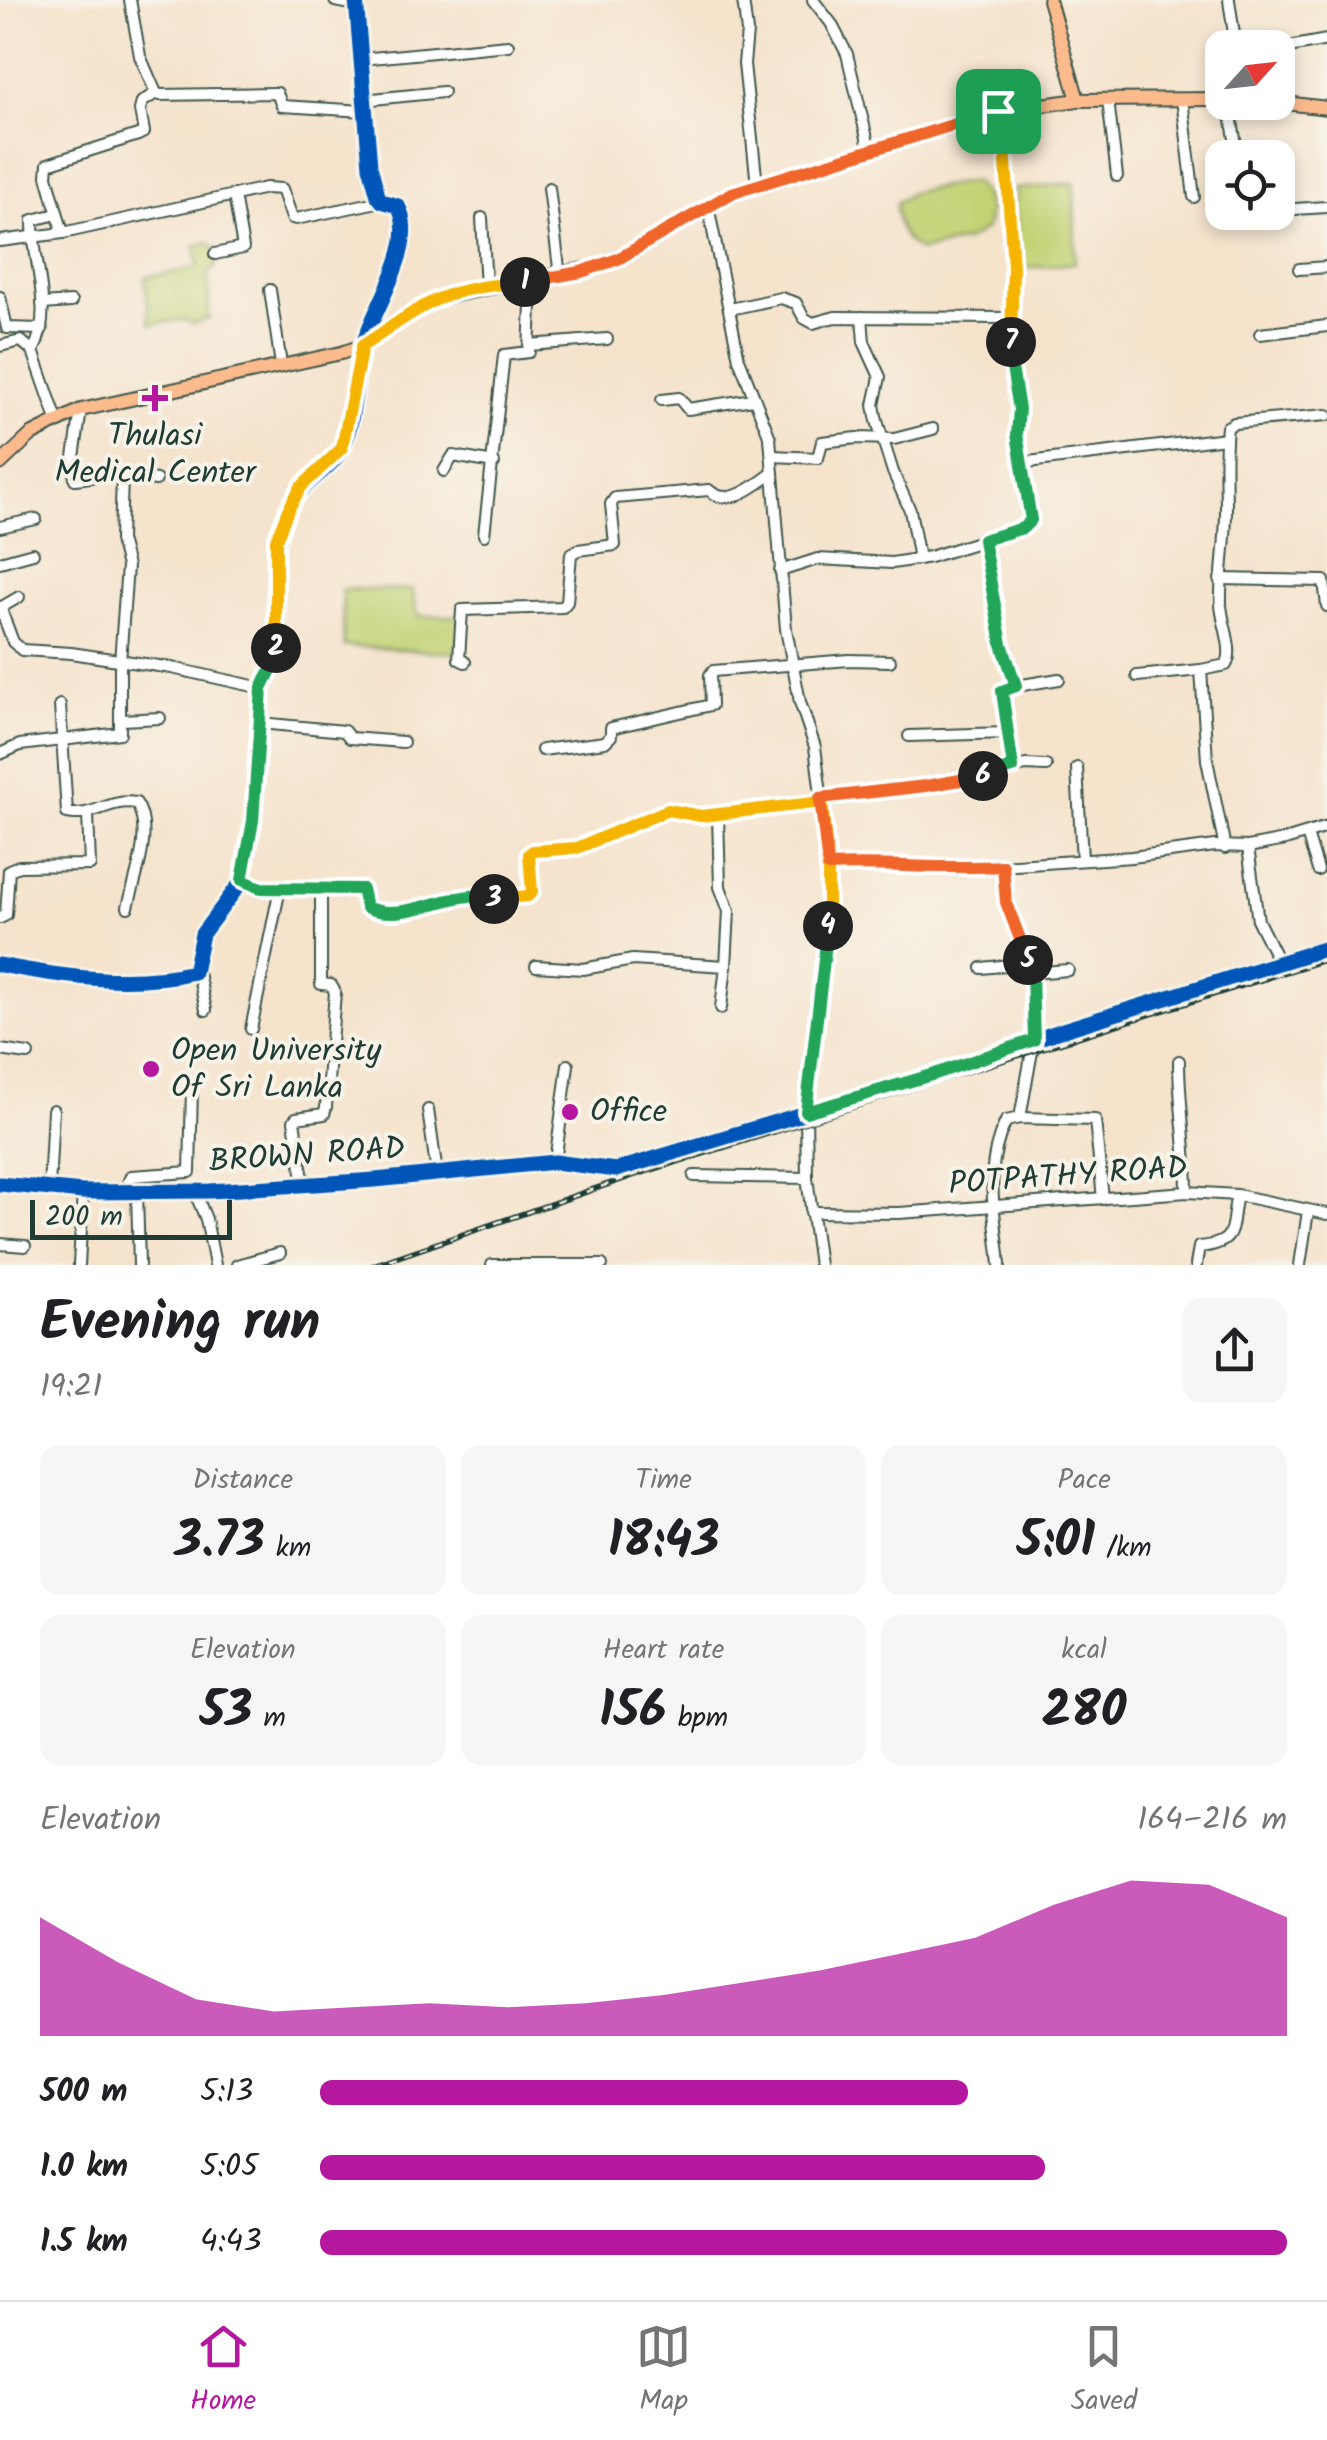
<!DOCTYPE html>
<meta charset="utf-8">
<style>
body{margin:0;font-family:Kalam,sans-serif;background:#f6f6f6;color:#202124;height:100vh;display:flex;flex-direction:column;font-size:38px;white-space:nowrap}
*{box-sizing:border-box;margin:0}
p{font-size:32px;color:#757577}
.icon{flex:none;width:55px;height:55px;fill:none;stroke:currentColor;stroke-width:2;stroke-linecap:round;stroke-linejoin:round}
.map{position:relative;height:1265px;overflow:hidden}
.sheet{display:flex;flex-direction:column;background:#fff;flex:1}
.sheet>*{flex:none}
.needle{width:65px;rotate:63deg}
.tools{position:absolute;left:1205px;top:30px;display:grid;gap:20px}
.tools a{display:grid;place-items:center;width:90px;height:90px;border-radius:20px;background:#fff;box-shadow:0 5px 15px #0003;font-size:50px}
.scale{position:absolute;left:30px;bottom:25px;width:202px;box-sizing:border-box;padding-left:10px;border:5px solid #1f3d34;border-top:0;font-size:28px;line-height:35px;white-space:nowrap;color:#1f3d34;-webkit-text-stroke:8px #f7f3e8;paint-order:stroke}
.pin{position:absolute;display:grid;place-items:center;width:85px;height:85px;color:#fff;margin:-42px;border-radius:20px;box-shadow:0 5px 15px #0006}
.km{position:absolute;width:50px;height:50px;margin:-25px;border-radius:50%;background:#222;color:#fff;font-size:28px;line-height:50px;text-align:center}
.round{display:grid;place-items:center;flex:none;width:105px;height:105px;border-radius:20px;background:#f6f6f6}
.headline{display:flex;align-items:center;justify-content:space-between;height:170px;padding:0 40px}
h1{font-size:55px;font-weight:700;line-height:75px}
.metrics{display:grid;grid-template-columns:repeat(3,1fr);gap:15px;height:170px;padding:10px 40px}
.metrics div{display:grid;align-content:center;border-radius:20px;background:#f6f6f6;text-align:center}
.metrics b{font-size:50px;font-weight:700}
.metrics small{font-size:28px;font-weight:400}
.metrics p{font-size:28px}
.chart{height:280px;padding:20px 40px}
.chart p{display:flex;justify-content:space-between}
.chart svg{width:100%;height:180px;margin-top:10px;fill:#b5179e;opacity:.7}
ul{padding:0 40px;list-style:none;font-size:32px}
li{display:grid;grid-template-columns:160px 120px 1fr;align-items:center;height:75px}
li i{height:25px;border-radius:12px;background:#b5179e}
.menu{display:flex;justify-content:space-around;align-items:center;height:140px;border-top:2px solid #e0e0e0;background:#fff;font-size:28px;color:#757577}
.menu a{display:grid;justify-items:center;gap:5px}
.menu .active{color:#b5179e}
.map>svg:first-child{display:block}
.green{fill:#c3d274;stroke:#718854;stroke-width:2.5}
.lines{fill:none;stroke-linecap:round;stroke-linejoin:round}
.minor-casing{stroke:#3f564b;stroke-width:14}
.major-casing{stroke:#3f564b;stroke-width:16}
.minor{stroke:#fff;stroke-width:10}
.major{stroke:#fbbb8d;stroke-width:12}
.rail-casing{stroke:#1f3d34;stroke-width:6}
.rail{stroke:#f7f3e8;stroke-width:2.5;stroke-dasharray:8;stroke-linecap:butt}
.cycleway-casing{stroke:#f7f3e8;stroke-width:21}
.cycleway{stroke:#0057b8;stroke-width:15}
.split-1-casing{stroke:#fff;stroke-width:20}
.split-2-casing{stroke:#fff;stroke-width:20}
.split-3-casing{stroke:#fff;stroke-width:20}
.split-4-casing{stroke:#fff;stroke-width:20}
.split-5-casing{stroke:#fff;stroke-width:20}
.split-6-casing{stroke:#fff;stroke-width:20}
.split-7-casing{stroke:#fff;stroke-width:20}
.split-8-casing{stroke:#fff;stroke-width:20}
.split-1{stroke:#f0652b;stroke-width:12}
.split-2{stroke:#f5b400;stroke-width:12}
.split-3{stroke:#22a559;stroke-width:12}
.split-4{stroke:#f5b400;stroke-width:12}
.split-5{stroke:#22a559;stroke-width:12}
.split-6{stroke:#f0652b;stroke-width:12}
.split-7{stroke:#22a559;stroke-width:12}
.split-8{stroke:#f5b400;stroke-width:12}
.poi-dot{fill:#b5179e;stroke:#f7f3e8;stroke-width:4}
.labels{text-anchor:middle;dominant-baseline:central;stroke-width:8;stroke-linejoin:round;paint-order:stroke}
.poi-label{font-size:32px;fill:#1f3d34;stroke:#f7f3e8;text-anchor:start}
.street-label{font-size:32px;fill:#1f3d34;stroke:#f7f3e8}
</style>
<div class="map">
<svg width="1327" height="1265" viewBox="0 0 1327 1265">
<rect width="100%" height="100%" fill="#f7f3e8"/>
<filter id="ink" filterUnits="userSpaceOnUse"><feTurbulence type="fractalNoise" baseFrequency=".01" numOctaves="2"/><feDisplacementMap in="SourceGraphic" scale="20" xChannelSelector="R" yChannelSelector="G"/><feConvolveMatrix kernelMatrix="1 2 1 2 8 2 1 2 1" color-interpolation-filters="sRGB"/></filter>
<filter id="wash" filterUnits="userSpaceOnUse"><feTurbulence type="fractalNoise" baseFrequency=".0048" numOctaves="4" result="noise"/><feDisplacementMap in="SourceGraphic" scale="40" xChannelSelector="R" yChannelSelector="G"/><feGaussianBlur stdDeviation="2.25" result="paint"/><feColorMatrix in="noise" values="0 0 0 0 0 0 0 0 0 0 0 0 0 0 0 0 0 1.4 0 .05"/><feComposite in="paint" operator="in"/></filter>
<g filter="url(#wash)">
<rect width="100%" height="100%" fill="#f5e3cc"/>
<g class="green">
<path d="M973,181C989,197 991,207 986,229L968,240L920,251C901,239 896,226 896,203L913,192Z"/>
<path d="M1074,183L1075,263L1018,269L1015,189Z"/>
<path d="M207,242L215,248L216,266L208,273L209,319L192,324L184,320L150,324L145,277L198,268L195,247Z"/>
<path d="M342,589L412,590L418,616H462L456,653L344,646Z"/>
</g>
</g>
<g filter="url(#ink)">
<g class="lines">
<defs>
<g id="minor">
<path d="M130,0L140,56L156,93L160,95L277,93L282,106L364,111"/>
<path d="M743,0L747,32L744,64L757,185"/>
<path d="M813,0L831,23L847,54L870,151"/>
<path d="M1229,0L1236,48"/>
<path d="M335,1L357,5"/>
<path d="M1278,49L1327,40"/>
<path d="M361,59L508,45"/>
<path d="M156,93L142,102L140,110L144,132L138,135L48,164L47,176L63,233L266,188L282,189L292,218L296,219L382,201"/>
<path d="M1182,99L1194,197"/>
<path d="M363,100L443,92"/>
<path d="M1108,100L1117,176"/>
<path d="M1229,102L1238,158"/>
<path d="M549,188L560,276"/>
<path d="M708,206L739,359L770,438L786,629L800,702L815,747L822,802L828,866V928L806,1112L807,1178L819,1265"/>
<path d="M1278,210L1327,207"/>
<path d="M482,218L486,287"/>
<path d="M0,241L63,233"/>
<path d="M215,254L243,248L234,195"/>
<path d="M1299,269L1327,267"/>
<path d="M270,290L281,365"/>
<path d="M0,297L7,328L42,329"/>
<path d="M42,304L71,302"/>
<path d="M730,309L781,298L796,303L804,318L813,323L835,317L1010,318"/>
<path d="M862,317L864,342L880,377L874,405L877,421L893,472L910,510L919,559"/>
<path d="M1260,334L1327,326"/>
<path d="M529,345L607,339"/>
<path d="M0,346L21,341L33,351L57,420"/>
<path d="M33,351C55,311 32,263 33,220L57,214"/>
<path d="M662,400L679,398L688,409L753,399"/>
<path d="M81,410L73,464L75,479L114,474L156,480"/>
<path d="M772,456L818,458L822,442L857,438L894,439L933,429"/>
<path d="M1020,463L1226,438"/>
<path d="M444,471L453,456L494,463"/>
<path d="M0,527L36,519"/>
<path d="M484,535L504,355L529,352L532,282"/>
<path d="M983,540L1003,644L1016,686L1002,691L1009,736"/>
<path d="M0,562L33,553"/>
<path d="M780,571L818,559L892,563L930,557L1023,528L1031,520L1017,435L1019,409L1012,369L1010,318L1013,267L1005,146L999,111"/>
<path d="M1220,579L1324,581L1327,606"/>
<path d="M0,607L13,642L22,650L71,653L172,668L262,688"/>
<path d="M0,608L19,597"/>
<path d="M465,662L459,659L462,610L563,607L567,602L571,554L578,550L615,545L611,504L615,498L709,490C729,509 755,485 773,473"/>
<path d="M1137,676L1201,670"/>
<path d="M1016,686L1059,679"/>
<path d="M60,705L67,813C92,819 109,798 136,803C154,830 135,877 128,907"/>
<path d="M122,720L160,718"/>
<path d="M260,723L344,731L350,738L403,742"/>
<path d="M909,736L1007,733L1013,768"/>
<path d="M542,750L605,742L611,736V728L711,705L710,675L713,671L849,660L890,661"/>
<path d="M0,754L20,745L120,733V662L127,566L120,540L122,476"/>
<path d="M1077,768L1082,860"/>
<path d="M821,797L926,787L1026,765L1046,766"/>
<path d="M718,815L720,887L729,911L726,966"/>
<path d="M1307,834L1318,870"/>
<path d="M1248,847L1258,921L1278,961"/>
<path d="M1225,848L1207,760L1201,670L1226,665C1235,651 1222,623 1221,605C1220,574 1226,544 1226,512C1226,484 1224,456 1227,427L1234,423L1327,415"/>
<path d="M828,866L866,865L958,869L1132,857L1215,846L1248,847L1285,840L1327,827"/>
<path d="M1003,866L1006,902L1032,973L1034,1040L1020,1118"/>
<path d="M242,881L261,888L363,889L366,907L377,912L404,910L472,895L497,900L528,896L532,892L529,854L533,851L577,848L668,810L701,816L822,802"/>
<path d="M0,918L6,915L9,870L19,866L90,865L88,815"/>
<path d="M0,965C63,977 131,987 194,972L202,934L242,881L253,821L262,688C293,627 259,569 288,509C301,482 331,471 343,447C356,419 354,372 364,342C376,304 419,243 398,206L382,201L378,196L370,166L356,0"/>
<path d="M536,966L583,969L633,960L726,966L721,1008"/>
<path d="M197,968L206,1010"/>
<path d="M982,968L1029,963"/>
<path d="M1032,973L1068,970"/>
<path d="M251,1029L280,888"/>
<path d="M0,1050L28,1054"/>
<path d="M1179,1061C1179,1106 1187,1148 1187,1192"/>
<path d="M428,1110L437,1174"/>
<path d="M555,1162L568,1065"/>
<path d="M694,1176L807,1178"/>
<path d="M0,1184L83,1192L210,1191L375,1180L555,1162L616,1170L935,1074L1060,1031L1327,948"/>
<path d="M304,1185L294,1121L296,1118L324,1114L326,1107L335,992L331,985L321,984V890"/>
<path d="M49,1189L53,1110"/>
<path d="M194,1190L206,1219L215,1265"/>
<path d="M124,1192L131,1176L190,1172L192,1088"/>
<path d="M137,1192L139,1265"/>
<path d="M811,1212L899,1213L1187,1192L1237,1195L1327,1214"/>
<path d="M0,1244L25,1246"/>
<path d="M79,1265L83,1192"/>
<path d="M237,1265L280,1253"/>
<path d="M492,1265H602"/>
<path d="M1000,1265C996,1216 982,1168 1006,1121L1020,1118L1095,1120L1103,1199"/>
<path d="M1196,1265L1199,1247C1240,1243 1229,1228 1237,1195"/>
<path d="M1300,1265L1308,1211"/>
</g>
<g id="major">
<path d="M1049,0L1078,100"/>
<path d="M1277,102L1327,108"/>
<path d="M0,464L31,435L81,410L341,353L362,346L402,318L440,298L598,266L632,252L732,193L999,111L1078,100L1222,99"/>
</g>
</defs>
<use href="#minor" class="minor-casing"/>
<use href="#major" class="major-casing"/>
<use href="#minor" class="minor"/>
<use href="#major" class="major"/>
<defs>
<path id="rail" d="M374,1265L635,1175L1327,959"/>
</defs>
<use href="#rail" class="rail-casing"/>
<use href="#rail" class="rail"/>
<defs>
<g id="cycleway">
<path d="M0,965C63,977 131,987 194,972L202,934L242,881L253,821L262,688C293,627 259,569 288,509C301,482 331,471 343,447C356,419 354,372 364,342C376,304 419,243 398,206L382,201L378,196L370,166L356,0"/>
<path d="M0,1184L83,1192L210,1191L375,1180L555,1162L616,1170L935,1074L1060,1031L1327,948"/>
</g>
</defs>
<use href="#cycleway" class="cycleway-casing"/>
<use href="#cycleway" class="cycleway"/>
</g>
</g>
<g class="lines" filter="url(#ink)">
<defs>
<path id="split-1" d="M525,282L581,272L618,259L732,193L998,111"/>
<path id="split-2" d="M276,648V540L288,510L301,487L342,448L362,346C388,330 411,311 438,299C464,287 497,285 525,282"/>
<path id="split-3" d="M276,648L271,670L262,688L253,821L242,880L261,888L362,889L366,907C398,922 437,899 470,896C478,895 486,898 494,899"/>
<path id="split-4" d="M494,899L528,896L532,892L529,854L533,851L577,848L668,810L701,816L822,802L828,866V926"/>
<path id="split-5" d="M828,926L806,1112L935,1074L1034,1040L1032,973L1028,960"/>
<path id="split-6" d="M983,776L926,786L820,798L828,866C887,863 944,870 1003,866L1006,902L1028,960"/>
<path id="split-7" d="M983,776L1013,768L1002,691L1016,686L1002,644L983,540L1023,528L1031,520L1017,434L1019,409L1012,368L1011,342"/>
<path id="split-8" d="M998,111L1005,146L1013,267L1011,342"/>
</defs>
<use href="#split-1" class="split-1-casing"/>
<use href="#split-2" class="split-2-casing"/>
<use href="#split-3" class="split-3-casing"/>
<use href="#split-4" class="split-4-casing"/>
<use href="#split-5" class="split-5-casing"/>
<use href="#split-6" class="split-6-casing"/>
<use href="#split-7" class="split-7-casing"/>
<use href="#split-8" class="split-8-casing"/>
<use href="#split-1" class="split-1"/>
<use href="#split-2" class="split-2"/>
<use href="#split-3" class="split-3"/>
<use href="#split-4" class="split-4"/>
<use href="#split-5" class="split-5"/>
<use href="#split-6" class="split-6"/>
<use href="#split-7" class="split-7"/>
<use href="#split-8" class="split-8"/>
</g>
<g class="poi-dot">
<path d="M150 383h10v10h10v10h-10v10h-10v-10h-10v-10h10z"/>
<circle cx="151" cy="1069" r="10"/>
<circle cx="570" cy="1112" r="10"/>
</g>
<g class="labels">
<g class="poi-label">
<text x="155" y="436" text-anchor="middle">Thulasi<tspan x="155" dy="37">Medical Center</tspan></text>
<text x="171" y="1051">Open University<tspan x="171" dy="37">Of Sri Lanka</tspan></text>
<text x="590" y="1112">Office</text>
</g>
<g class="street-label">
<text transform="translate(307 1156) rotate(-4)">BROWN ROAD</text>
<text transform="translate(1068 1177) rotate(-4)">POTPATHY ROAD</text>
</g>
</g>
</svg>
<div class="tools">
<a><svg class="needle" viewBox="-14 -14 28 28"><path d="M0-13l5 13h-10z" fill="#e53935"/><path d="M0 13l5-13h-10z" fill="#757577"/></svg></a>
<a><svg class="icon" aria-label="locate" viewBox="0 0 24 24"><circle cx="12" cy="12" r="6"/><path d="M12 2v4M12 18v4M2 12h4M18 12h4"/></svg></a>
</div>
<div class="scale">200 m</div>
<div class="pin" style="left:998px;top:111px;background:#1e9e55"><svg class="icon" aria-label="arrive" viewBox="0 0 24 24"><path d="M6 21V4h12l-3 4 3 4H6"/></svg></div>
<b class="km" style="left:525px;top:282px">1</b>
<b class="km" style="left:276px;top:648px">2</b>
<b class="km" style="left:494px;top:899px">3</b>
<b class="km" style="left:828px;top:926px">4</b>
<b class="km" style="left:1028px;top:960px">5</b>
<b class="km" style="left:983px;top:776px">6</b>
<b class="km" style="left:1011px;top:342px">7</b>
</div>
<section class="sheet">
<div class="headline"><div><h1>Evening run</h1><p>19:21</p></div><a class="round"><svg class="icon" aria-label="share" viewBox="0 0 24 24"><path d="M12 15V3M7 8l5-5 5 5M5 13v7h14v-7"/></svg></a></div>
<div class="metrics">
<div><p>Distance</p><b>3.73<small> km</small></b></div>
<div><p>Time</p><b>18:43</b></div>
<div><p>Pace</p><b>5:01<small> /km</small></b></div>
</div>
<div class="metrics">
<div><p>Elevation</p><b>53<small> m</small></b></div>
<div><p>Heart rate</p><b>156<small> bpm</small></b></div>
<div><p>kcal</p><b>280</b></div>
</div>
<div class="chart"><p><span>Elevation</span>164–216 m</p>
<svg viewBox="0 0 160 44" preserveAspectRatio="none"><path d="M0 44V15L10 26L20 35L30 38L40 37L50 36L60 37L70 36L80 34L90 31L100 28L110 24L120 20L130 12L140 6L150 7L160 15V44z"/></svg>
</div>
<ul>
<li><b>500 m</b>5:13<i style="width:67%"></i></li>
<li><b>1.0 km</b>5:05<i style="width:75%"></i></li>
<li><b>1.5 km</b>4:43<i style="width:100%"></i></li>
</ul>
</section>
<nav class="menu">
<a class="active"><svg class="icon" aria-label="home" viewBox="0 0 24 24"><path d="M3 11l9-7 9 7M6 9v11h12V9"/></svg>Home</a>
<a><svg class="icon" aria-label="map" viewBox="0 0 24 24"><path d="M3 6l6-2 6 2 6-2v14l-6 2-6-2-6 2zM9 4v14M15 6v14"/></svg>Map</a>
<a><svg class="icon" aria-label="saved" viewBox="0 0 24 24"><path d="M7 4h10v16l-5-4-5 4z"/></svg>Saved</a>
</nav>
